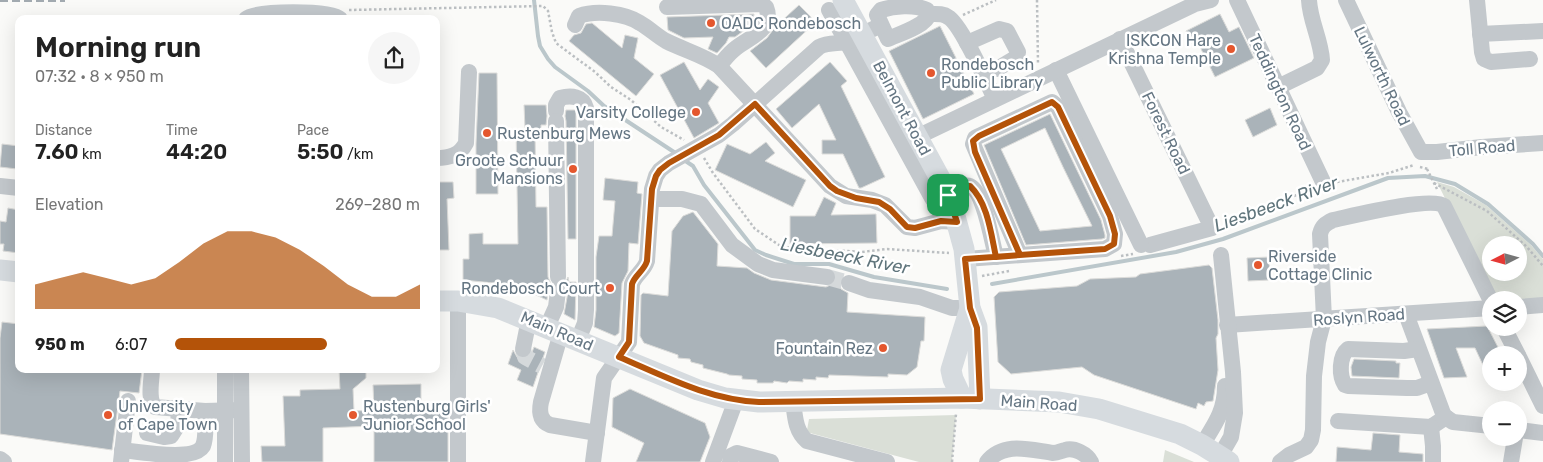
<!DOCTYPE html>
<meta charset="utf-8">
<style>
body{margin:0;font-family:Rubik,sans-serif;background:#f6f6f6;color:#222;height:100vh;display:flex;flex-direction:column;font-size:19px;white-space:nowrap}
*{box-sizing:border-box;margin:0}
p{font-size:16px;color:#767676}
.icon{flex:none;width:28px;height:28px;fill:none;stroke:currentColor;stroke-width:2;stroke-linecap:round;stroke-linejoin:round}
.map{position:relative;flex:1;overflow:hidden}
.sheet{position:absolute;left:15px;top:15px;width:425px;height:358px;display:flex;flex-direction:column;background:#fff;border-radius:10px;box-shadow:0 5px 20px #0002}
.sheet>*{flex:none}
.needle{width:32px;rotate:264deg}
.fabs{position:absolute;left:1482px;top:236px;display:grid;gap:10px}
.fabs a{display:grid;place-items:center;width:45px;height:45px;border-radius:50%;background:#fff;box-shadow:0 5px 20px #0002;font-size:25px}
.pin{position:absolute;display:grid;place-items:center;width:42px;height:42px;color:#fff;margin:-21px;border-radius:10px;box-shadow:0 2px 8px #0006}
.round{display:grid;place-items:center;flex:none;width:52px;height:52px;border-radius:26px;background:#f6f6f6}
.overview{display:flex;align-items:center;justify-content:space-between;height:85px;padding:0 20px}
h1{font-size:28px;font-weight:600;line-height:38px}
.figures{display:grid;grid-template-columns:repeat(3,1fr);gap:8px;height:85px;padding:5px 20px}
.figures div{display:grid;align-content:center}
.figures b{font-size:21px;font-weight:600}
.figures small{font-size:14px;font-weight:400}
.figures p{font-size:14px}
.chart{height:140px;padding:10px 20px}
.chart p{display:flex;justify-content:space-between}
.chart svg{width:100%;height:90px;margin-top:5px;fill:#b45309;opacity:.7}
ul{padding:0 20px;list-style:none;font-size:16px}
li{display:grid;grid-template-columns:80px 60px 1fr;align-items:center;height:38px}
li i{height:12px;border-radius:6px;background:#b45309}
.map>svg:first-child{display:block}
.green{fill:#dadfd7;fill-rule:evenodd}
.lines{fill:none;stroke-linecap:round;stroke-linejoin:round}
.stream{stroke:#bbc7cb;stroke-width:4}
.building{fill:#aab3b9;stroke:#dcdcda;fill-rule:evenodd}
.minor-tunnel{stroke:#d5d9db;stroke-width:16;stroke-dasharray:16 8;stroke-linecap:butt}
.path{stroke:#bbbfc2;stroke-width:2.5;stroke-dasharray:2.5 2.5;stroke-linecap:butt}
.minor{stroke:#c3c8cc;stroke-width:16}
.major{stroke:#d6dbdf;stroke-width:21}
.rail{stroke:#a2aab0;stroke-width:4;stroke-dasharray:8 4;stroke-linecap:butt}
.route-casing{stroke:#fff;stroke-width:10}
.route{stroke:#b45309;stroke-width:6}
.poi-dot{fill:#e4572e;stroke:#fff;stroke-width:2}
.labels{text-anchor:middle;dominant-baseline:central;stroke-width:5;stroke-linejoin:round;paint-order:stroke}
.poi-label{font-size:16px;fill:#657683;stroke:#fff;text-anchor:start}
.street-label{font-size:16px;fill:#657683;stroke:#fff}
.water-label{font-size:18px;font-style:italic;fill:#60757c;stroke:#fff}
</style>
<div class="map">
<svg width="1543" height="462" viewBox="0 0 1543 462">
<rect width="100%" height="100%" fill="#fafaf8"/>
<g class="green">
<path d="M1437,182L1454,187L1486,205L1531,245L1543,259V301L1495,300ZM1491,245H1519V272H1491Z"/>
<path d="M956,415L952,462H919L810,433L807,430L809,419Z"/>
<path d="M1165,450L1194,462H1163Z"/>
</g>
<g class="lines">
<g class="stream">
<path d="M534,0L538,36L540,46L548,59L555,67L588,91L604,106L677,154"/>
<path d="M684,160L693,166L704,185L755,250L766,255L794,264H829L874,277L947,289"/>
<path d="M992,284L1176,252L1223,239L1388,178L1425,176L1455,184L1488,204L1533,244L1543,256"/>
</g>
</g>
<g class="building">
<path d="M799,5L816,22L766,68L750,51L767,38L775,27Z"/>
<path d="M754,14L753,24L735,37H729L726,43L717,53L708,49L713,37L684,38L668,30L667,17Z"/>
<path d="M1220,14L1229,32L1239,27L1254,58L1215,77L1198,43L1193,45L1186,31Z"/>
<path d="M592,23L622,48L625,35L638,38L634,58L654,74L636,96L569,41L574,35L581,33L586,24Z"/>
<path d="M940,26L974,94L923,119L889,51Z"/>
<path d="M684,62L700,90L708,79L719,87L708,103L719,123L694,138L660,75Z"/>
<path d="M830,62L847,81L841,86L885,177L861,188H859L843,154H822V140H836L819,104L792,128L776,109Z"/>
<path d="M479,73H497L498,194H476V144Z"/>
<path d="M524,105H546L547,116L546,125H541V131H535L536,207H547L548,277L551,284L548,289L547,300L514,285V289L494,285V283L463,280V259H469V234L483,233V244H518L516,129H525Z"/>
<path d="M1270,108L1277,125L1253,137L1245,120Z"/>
<path d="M566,110H576V239H568L566,121L565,116Z"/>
<path d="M1050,114L1101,220L1105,235V238L1102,239L1026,245L984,145ZM1045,128L1063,167L1092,226L1040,231L1001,149Z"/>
<path d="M766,142L775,153L765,161L806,180L793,207L715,170L727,144L750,154Z"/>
<path d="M2,144L19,146L17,169L0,167Z"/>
<path d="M605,178L638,182L637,193L642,194L638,244L629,243L628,271L622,283L619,333L615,336L594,327L596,310V257L599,236H612L615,201L603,200Z"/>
<path d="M436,182H453L454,198L447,199L449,250H436Z"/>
<path d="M824,197L836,203L831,215L876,214L877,243L790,244V216H815Z"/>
<path d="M8,208L19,210V253L3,251L4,244H0V221L6,222Z"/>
<path d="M693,212L718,244L717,266L747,268L754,273L771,280L826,287L835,283L837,278H841L839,284L841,289L848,293L847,312L925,317L924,341H921L917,367L907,375L888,374V377L829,375L828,378L816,377V380L803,379V382L789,381L787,383L774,381L773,383H757V380L742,379V376L729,375L727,374L703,368V365L691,362L690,359L678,358V355L644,343L640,336L641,295L643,293L668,296L672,231L683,216Z"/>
<path d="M1269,257L1270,280L1248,281L1247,258Z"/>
<path d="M1209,265L1212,268L1218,320V334L1216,338L1218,370L1213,401L1206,402L1204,406L1198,403L1196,409L1094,375L1082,367L1011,374L998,362L994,297L999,292L1077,286L1090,279L1136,277L1140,274Z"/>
<path d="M568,277L569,282H576L575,320L564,314L568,292L565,284Z"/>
<path d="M2,322L19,324V369H137L142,370L139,393L120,391L112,450L0,434V338Z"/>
<path d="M1487,326L1502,355H1491V382L1475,348H1456L1467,377L1444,378L1427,329Z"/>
<path d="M534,347L545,352L533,387L517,380L521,370L508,364L513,350L517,357L526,359L531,355Z"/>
<path d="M1354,359L1396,361V363H1400L1399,378L1352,376L1351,367Z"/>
<path d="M339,369H366V378L353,389L354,411L374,410L373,385L421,384V412L448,411V462H374V426L323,428V462H262L261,446H285L283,396H300V390L340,389Z"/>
<path d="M630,389L705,423L710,437L700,462H636L644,443L612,427L613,398Z"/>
<path d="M1373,433L1400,435L1399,452L1423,454V462H1336L1337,447L1371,450Z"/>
</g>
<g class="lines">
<g class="minor-tunnel">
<path d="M827,277L849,283"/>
<path d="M523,349L525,357L542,366"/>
</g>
<g class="path">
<path d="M1037,0L1038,64"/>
<path d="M349,10L543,6L548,11L552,32L556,43L595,72L611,87L631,100L661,127L684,140"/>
<path d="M963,15L996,0"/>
<path d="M704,158L713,173L755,229L779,245L791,248L848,251L862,252L887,249L949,253"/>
<path d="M1420,167L1428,169"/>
<path d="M1427,169L1437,189"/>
<path d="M1337,182L1389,173L1414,165"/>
<path d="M1434,183L1487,211L1527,247L1543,266"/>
<path d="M1224,223L1312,189"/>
<path d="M1121,256L1133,254"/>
<path d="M982,276L1009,271"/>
<path d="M952,462L956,414"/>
</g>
<g class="minor">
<path d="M1237,0L1324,184"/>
<path d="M1346,0L1399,112L1421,152H1437L1482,147L1543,143"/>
<path d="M1477,0L1482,52L1484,59L1491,62L1530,59"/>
<path d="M667,7L761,4L766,7C775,29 750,37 736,48C729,53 725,59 719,66"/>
<path d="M829,10L932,198C938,208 944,212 955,215"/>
<path d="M929,14C926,26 899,34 888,39L877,15L881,10C894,6 914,4 927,10L929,14C936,14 943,13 948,17C961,24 987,83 995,99"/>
<path d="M246,19C256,10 331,10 340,19"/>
<path d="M575,25L579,16C596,10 625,13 640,23C649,28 657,36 666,41C684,50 703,55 719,66L830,186L846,196L872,200L885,205L907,227L915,228L941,221L957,222"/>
<path d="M1480,34L1543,31"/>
<path d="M1120,39L1212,228L1150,245"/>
<path d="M967,43L999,29L1007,31L1018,52L1017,57L997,69"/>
<path d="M1056,70L1141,245"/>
<path d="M1278,87L1317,68L1322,60C1321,40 1310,21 1309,0"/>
<path d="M556,111V105L560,98C571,95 583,96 586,108V310L585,323L578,340"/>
<path d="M556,121L558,277"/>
<path d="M917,137L1195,4L1211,0"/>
<path d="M436,158C450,158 460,155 466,143L469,72"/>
<path d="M0,186L19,188"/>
<path d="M948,195C954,192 963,183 970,186C984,192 992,242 996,257"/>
<path d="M652,199H682L701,204L732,245L758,264L773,270L827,277"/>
<path d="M965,259L1105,249L1114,244L1115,234L1110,216L1058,107L1052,102L979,136L975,138L973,144L1020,255"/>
<path d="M849,283L869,290L920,297L952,308H970"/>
<path d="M1519,307L1543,305"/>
<path d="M1406,314L1444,416L1453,422L1491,426"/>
<path d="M1227,325L1491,308"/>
<path d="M547,327L556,307L558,291"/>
<path d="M1504,328L1518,355"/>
<path d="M561,333L541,402C539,412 540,421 550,425L597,433"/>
<path d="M523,349L529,319"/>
<path d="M1418,349L1404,351L1348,349C1339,356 1339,376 1345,385L1348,386L1407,388H1417L1431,383"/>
<path d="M1519,357L1543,406"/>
<path d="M152,369C152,380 147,399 155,407L205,411L241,410"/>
<path d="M225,369V462"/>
<path d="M241,369L242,462"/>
<path d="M793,401C795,416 795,431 807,441L887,462"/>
<path d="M1338,421L1431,427L1446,417"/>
<path d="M1431,427L1433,446V462"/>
<path d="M1519,430L1543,433"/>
<path d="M147,433L164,437L171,436L178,425L179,409"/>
<path d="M1202,445C1215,424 1225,411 1225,386"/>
<path d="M122,450C140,452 194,462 203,446C207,436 205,422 205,411"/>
<path d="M1220,456L1231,437L1235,413L1233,372L1221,255"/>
<path d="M0,459L4,462"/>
<path d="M121,462L128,401"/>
<path d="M458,462V301"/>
<path d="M593,462L604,378L629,342L632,284C635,275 644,271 647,261L652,189L656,176L660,170L669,163L719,135L733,124L819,47C828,42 838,44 847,42C859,38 869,29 881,26"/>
<path d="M713,462L736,400"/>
<path d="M730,462L731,456L737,453L771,462"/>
<path d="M987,462C1004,441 1030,450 1053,453C1059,453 1060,451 1065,450C1074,447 1087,454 1091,462"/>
<path d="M1280,462L1289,455L1306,447L1311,440L1313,430L1314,376L1318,342L1324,319L1320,234C1322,226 1325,224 1333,220C1352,216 1432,196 1444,206L1491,301"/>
<path d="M1511,462L1515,438"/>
</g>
<g class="major">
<path d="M843,0L942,182L952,205L964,249L970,308L977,327L980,399"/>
<path d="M0,270L19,272"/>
<path d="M436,301H458L498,308L698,390L725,398L759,402L962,398L1059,402L1099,409L1180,434L1202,445L1229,462"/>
<path d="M962,398L953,379L951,370L970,308"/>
</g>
<path class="rail" d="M0,0H65"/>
</g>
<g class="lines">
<defs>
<path id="route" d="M948,195L957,222L941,221L915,228L907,227L890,209L879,202L856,198L837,191L830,186L755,104L719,135L669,163L660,170L656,176L652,189L647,261C644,271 635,275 632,284L629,342L619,357C664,376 709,400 759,402L980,399L977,328L970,308L965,259L1105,249L1114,244L1115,234L1110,216L1058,107L1052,102L979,136L973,141L975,152L1020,255L996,257C991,234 988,203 970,186H963L948,195"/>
</defs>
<use href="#route" class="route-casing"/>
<use href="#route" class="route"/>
</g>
<g class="poi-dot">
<circle cx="711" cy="23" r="5"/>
<circle cx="1231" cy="49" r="5"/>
<circle cx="931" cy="73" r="5"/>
<circle cx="696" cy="112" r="5"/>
<circle cx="487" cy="133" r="5"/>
<circle cx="573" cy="169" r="5"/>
<circle cx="1258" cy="265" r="5"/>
<circle cx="610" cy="288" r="5"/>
<circle cx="883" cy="348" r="5"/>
<circle cx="108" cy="415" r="5"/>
<circle cx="353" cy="415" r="5"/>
</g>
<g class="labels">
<g class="poi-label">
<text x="721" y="23">OADC Rondebosch</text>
<text x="1221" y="40" text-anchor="end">ISKCON Hare<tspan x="1221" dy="18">Krishna Temple</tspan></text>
<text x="941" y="64">Rondebosch<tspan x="941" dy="18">Public Library</tspan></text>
<text x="686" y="112" text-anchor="end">Varsity College</text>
<text x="497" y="133">Rustenburg Mews</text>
<text x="563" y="160" text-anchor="end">Groote Schuur<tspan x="563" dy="18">Mansions</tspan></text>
<text x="1268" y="256">Riverside<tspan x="1268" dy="18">Cottage Clinic</tspan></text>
<text x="600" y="288" text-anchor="end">Rondebosch Court</text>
<text x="873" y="348" text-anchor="end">Fountain Rez</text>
<text x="118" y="406">University<tspan x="118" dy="18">of Cape Town</tspan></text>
<text x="363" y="406">Rustenburg Girls'<tspan x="363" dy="18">Junior School</tspan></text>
</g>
<g class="street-label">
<text transform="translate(1382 76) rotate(64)">Lulworth Road</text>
<text transform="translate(1280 92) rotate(65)">Teddington Road</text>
<text transform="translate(902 108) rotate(62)">Belmont Road</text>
<text transform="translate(1166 133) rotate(64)">Forest Road</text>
<text transform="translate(1482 148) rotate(-5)">Toll Road</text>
<text transform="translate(1359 317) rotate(-4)">Roslyn Road</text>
<text transform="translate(557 331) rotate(23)">Main Road</text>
<text transform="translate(1039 403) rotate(4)">Main Road</text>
</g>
<g class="water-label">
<text transform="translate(1276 204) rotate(-20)">Liesbeeck River</text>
<text transform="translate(845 256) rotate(11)">Liesbeeck River</text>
</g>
</g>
</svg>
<div class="fabs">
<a><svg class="needle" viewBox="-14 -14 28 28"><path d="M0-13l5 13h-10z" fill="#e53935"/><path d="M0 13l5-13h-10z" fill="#767676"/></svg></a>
<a><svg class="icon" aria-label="layers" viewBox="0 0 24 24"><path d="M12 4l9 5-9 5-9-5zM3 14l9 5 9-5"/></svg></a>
<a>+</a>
<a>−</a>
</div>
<div class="pin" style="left:948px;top:195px;background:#1e9e55"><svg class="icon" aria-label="arrive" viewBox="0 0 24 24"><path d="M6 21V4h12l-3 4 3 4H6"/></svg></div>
<section class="sheet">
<div class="overview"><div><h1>Morning run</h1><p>07:32 · 8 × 950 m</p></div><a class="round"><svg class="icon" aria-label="share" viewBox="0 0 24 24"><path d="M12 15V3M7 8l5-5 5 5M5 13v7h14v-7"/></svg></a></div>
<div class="figures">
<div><p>Distance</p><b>7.60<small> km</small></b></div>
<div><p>Time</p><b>44:20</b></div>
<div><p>Pace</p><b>5:50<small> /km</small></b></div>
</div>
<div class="chart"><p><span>Elevation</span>269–280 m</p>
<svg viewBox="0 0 160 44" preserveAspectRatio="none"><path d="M0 44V32L10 29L20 26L30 29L40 32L50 29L60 21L70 12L80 6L90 6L100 9L110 15L120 23L130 32L140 38L150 38L160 32V44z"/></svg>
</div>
<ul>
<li><b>950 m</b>6:07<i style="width:62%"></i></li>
</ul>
</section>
</div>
